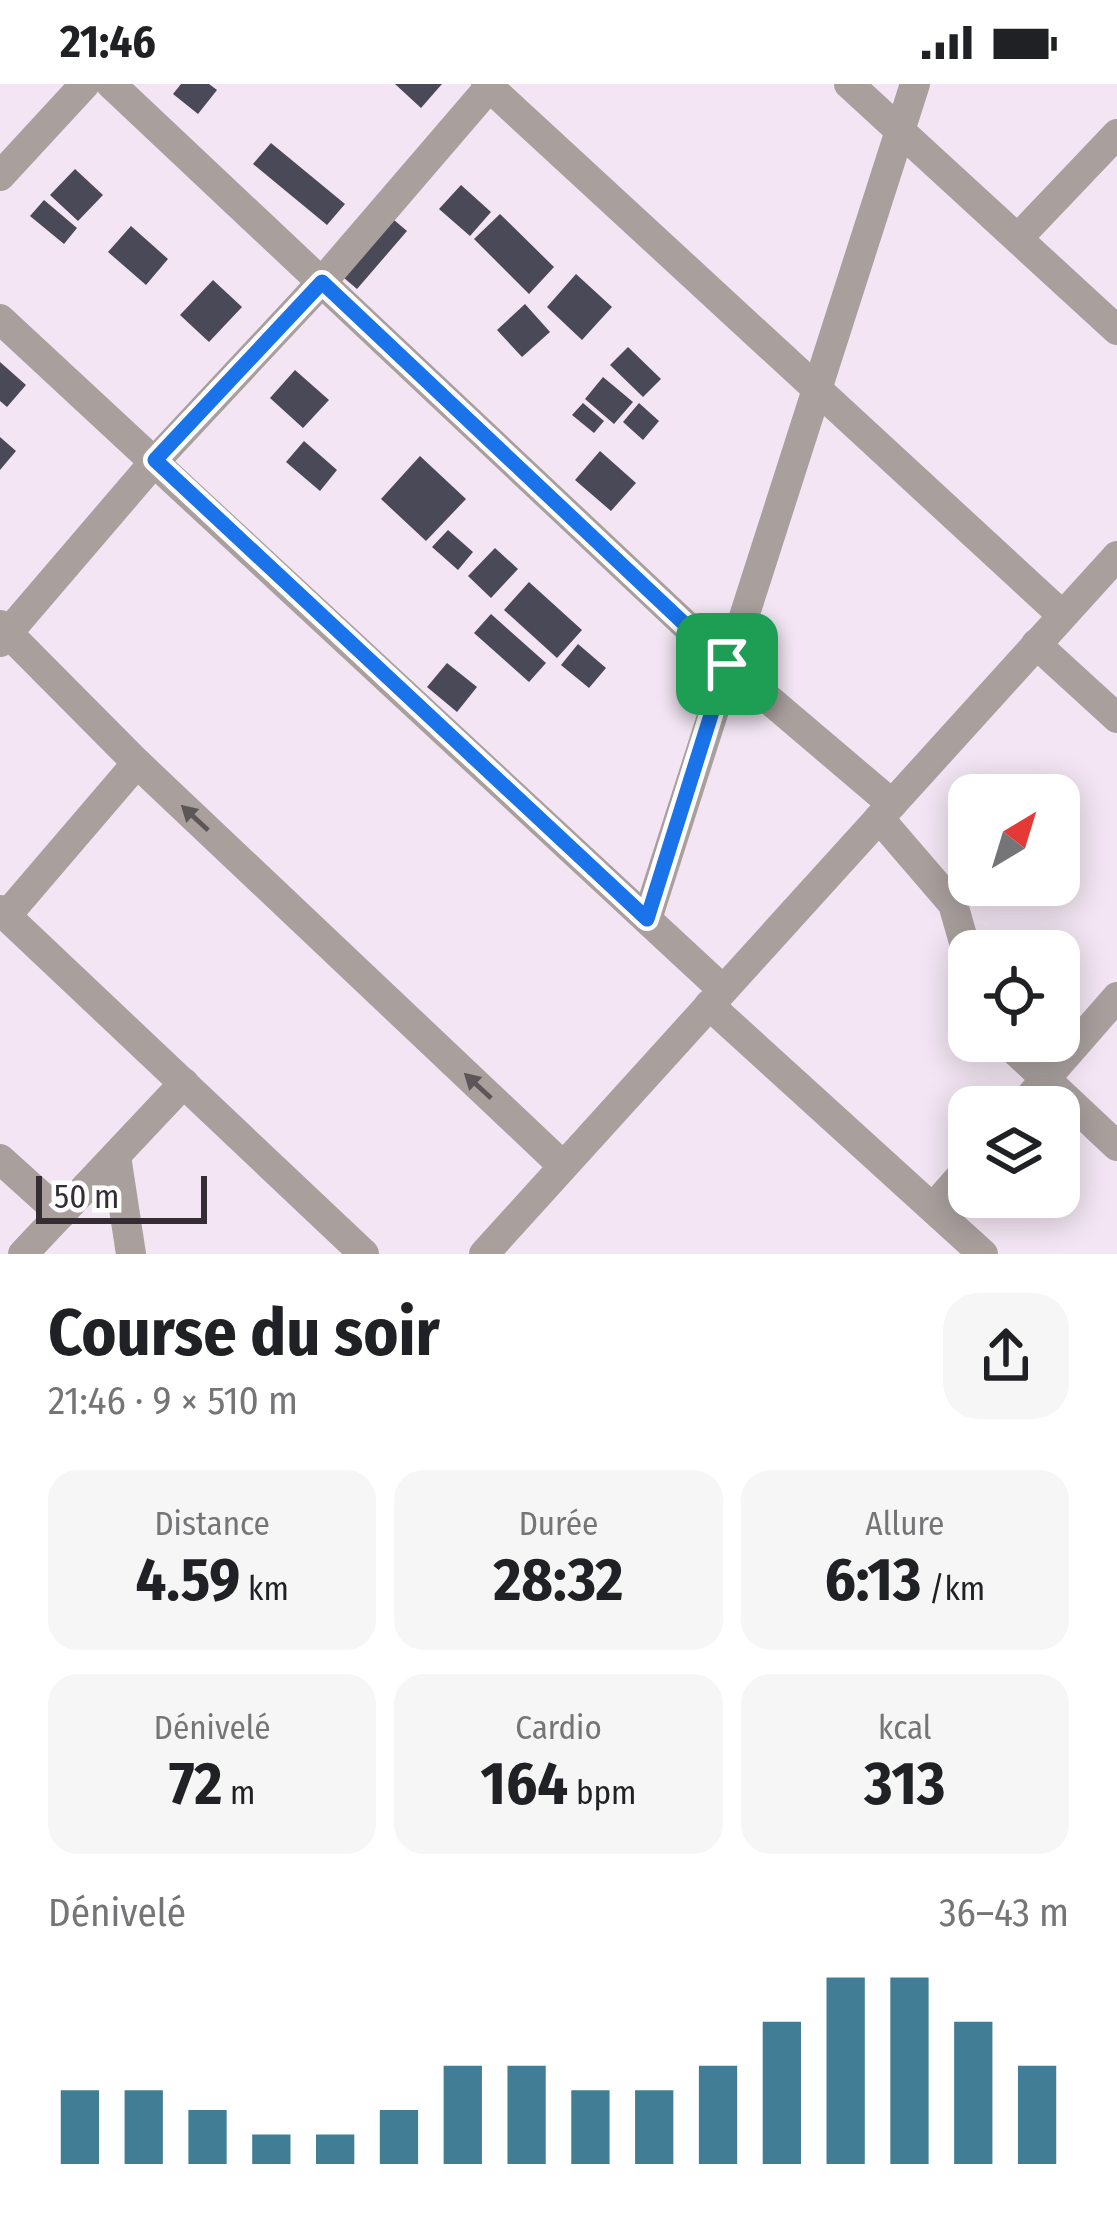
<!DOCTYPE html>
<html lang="fr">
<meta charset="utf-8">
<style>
body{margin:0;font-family:"Fira Sans Condensed",sans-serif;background:#f6f6f6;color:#202124;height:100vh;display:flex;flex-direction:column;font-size:45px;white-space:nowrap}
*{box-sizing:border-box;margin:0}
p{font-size:39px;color:#757577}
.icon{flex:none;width:66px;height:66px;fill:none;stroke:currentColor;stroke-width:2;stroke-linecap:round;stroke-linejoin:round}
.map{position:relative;height:1170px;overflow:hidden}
.side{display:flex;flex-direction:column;background:#fff;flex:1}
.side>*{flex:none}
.needle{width:78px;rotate:38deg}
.fabs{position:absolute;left:948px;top:690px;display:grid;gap:24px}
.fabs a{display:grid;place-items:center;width:132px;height:132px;border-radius:24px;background:#fff;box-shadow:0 6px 30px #0003;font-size:60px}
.scale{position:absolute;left:36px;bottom:30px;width:171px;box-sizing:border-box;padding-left:12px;border:6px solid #342e34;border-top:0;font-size:33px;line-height:42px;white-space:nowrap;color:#342e34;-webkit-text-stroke:9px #fff;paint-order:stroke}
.pin{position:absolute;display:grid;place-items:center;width:102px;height:102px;color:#fff;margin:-51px;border-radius:24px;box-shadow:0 6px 18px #0006}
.round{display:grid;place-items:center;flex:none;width:126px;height:126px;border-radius:36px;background:#f6f6f6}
.head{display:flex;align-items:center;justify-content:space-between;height:204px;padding:0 48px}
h1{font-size:66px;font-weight:700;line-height:90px}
.stats{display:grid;grid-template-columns:repeat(3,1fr);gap:18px;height:204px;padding:12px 48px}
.stats div{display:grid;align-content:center;border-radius:30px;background:#f6f6f6;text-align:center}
.stats b{font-size:60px;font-weight:700}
.stats small{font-size:33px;font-weight:400}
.stats p{font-size:33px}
.chart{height:336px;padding:24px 48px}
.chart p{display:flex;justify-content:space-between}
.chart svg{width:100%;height:216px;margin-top:12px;stroke:#417d95;stroke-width:6}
.status{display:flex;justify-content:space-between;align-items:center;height:84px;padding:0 60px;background:#fff;direction:ltr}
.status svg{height:33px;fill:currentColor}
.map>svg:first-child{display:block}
.building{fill:#4a4957}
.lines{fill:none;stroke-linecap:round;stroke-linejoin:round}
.minor{stroke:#a9a09e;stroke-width:30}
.oneway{fill:#5d5659}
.route-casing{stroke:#fff;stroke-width:24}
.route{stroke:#1a73e8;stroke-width:15}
</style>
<div class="status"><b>21:46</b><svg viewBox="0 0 49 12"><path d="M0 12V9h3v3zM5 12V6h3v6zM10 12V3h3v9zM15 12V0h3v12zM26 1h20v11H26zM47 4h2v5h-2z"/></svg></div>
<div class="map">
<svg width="1117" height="1170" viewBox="0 0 1117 1170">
<rect width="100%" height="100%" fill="#f3e5f3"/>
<g class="building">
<path d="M181,0H209L217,6L198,30L173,10Z"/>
<path d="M395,0H442L421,24Z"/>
<path d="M271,59L345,120L327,141L253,80Z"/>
<path d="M75,85L103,111L78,137L50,111Z"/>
<path d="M461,101L491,128L470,152L439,125Z"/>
<path d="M44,116L77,144L64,160L30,132Z"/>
<path d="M387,130L407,147L357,205L337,188Z"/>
<path d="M500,130L554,183L529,210L474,155Z"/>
<path d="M131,142L168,175L146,201L108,168Z"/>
<path d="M576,190L612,223L582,256L547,223Z"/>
<path d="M213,196L242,223L209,258L180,231Z"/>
<path d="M525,220L550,248L522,273L497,246Z"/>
<path d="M628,263L661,295L643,313L610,281Z"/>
<path d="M0,278L26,301L7,323L0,317Z"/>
<path d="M295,286L329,316L303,344L270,314Z"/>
<path d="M603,293L633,318L614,340L585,315Z"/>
<path d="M583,319L604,337L594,349L572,331Z"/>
<path d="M639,319L659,337L643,356L623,338Z"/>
<path d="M0,353L16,367L0,386Z"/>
<path d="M304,357L337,386L320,407L286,378Z"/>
<path d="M600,367L636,399L611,427L575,396Z"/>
<path d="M420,372L466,415L426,457L381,415Z"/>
<path d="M448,446L473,468L458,486L432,463Z"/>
<path d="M495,464L518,485L491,514L468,492Z"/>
<path d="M529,498L582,546L557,574L504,526Z"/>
<path d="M491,530L546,579L529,598L474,549Z"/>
<path d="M578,560L606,584L589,604L561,581Z"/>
<path d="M447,579L477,603L457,628L427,603Z"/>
</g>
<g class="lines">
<g class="minor">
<path d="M111,0L727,580L892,720"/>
<path d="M486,0L1062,531"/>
<path d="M849,0L1117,246"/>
<path d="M0,92L85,0"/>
<path d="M1019,153L1117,50"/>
<path d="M0,235L722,905"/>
<path d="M0,541L137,679L563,1082"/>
<path d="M0,558L155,377L322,198L492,0"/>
<path d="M1036,560L1117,634"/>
<path d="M879,734L953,820L969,876"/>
<path d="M0,826L364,1170"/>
<path d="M6,832L137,679"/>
<path d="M647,835L915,0"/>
<path d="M709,921L983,1170"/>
<path d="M1005,957L1117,1062"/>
<path d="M1021,1023L1117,913"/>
<path d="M116,1072L131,1170"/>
<path d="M0,1075L61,1130"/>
<path d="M933,1124L969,1083"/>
<path d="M23,1170L184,999"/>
<path d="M484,1170L1117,472"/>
</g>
</g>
<defs><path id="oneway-solid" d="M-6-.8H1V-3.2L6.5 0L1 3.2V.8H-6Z" transform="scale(3)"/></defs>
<g class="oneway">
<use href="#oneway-solid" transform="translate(195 734) rotate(-137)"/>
<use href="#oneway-solid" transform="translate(478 1002) rotate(-137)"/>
</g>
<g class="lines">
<defs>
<path id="route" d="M322,198L727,580L647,835L155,376Z"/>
</defs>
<use href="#route" class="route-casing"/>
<use href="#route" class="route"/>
</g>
</svg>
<div class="fabs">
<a><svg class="needle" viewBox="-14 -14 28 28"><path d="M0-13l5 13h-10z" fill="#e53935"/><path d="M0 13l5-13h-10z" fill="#757577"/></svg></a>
<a><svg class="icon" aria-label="locate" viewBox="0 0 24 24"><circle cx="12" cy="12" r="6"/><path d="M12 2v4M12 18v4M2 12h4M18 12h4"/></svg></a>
<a><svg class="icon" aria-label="layers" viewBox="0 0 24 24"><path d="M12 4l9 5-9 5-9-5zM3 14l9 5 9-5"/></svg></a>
</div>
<div class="scale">50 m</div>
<div class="pin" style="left:727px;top:580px;background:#1e9e55"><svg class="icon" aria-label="arrive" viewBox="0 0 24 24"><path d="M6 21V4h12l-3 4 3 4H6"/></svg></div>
</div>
<section class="side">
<div class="head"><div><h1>Course du soir</h1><p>21:46 · 9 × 510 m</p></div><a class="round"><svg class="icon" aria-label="share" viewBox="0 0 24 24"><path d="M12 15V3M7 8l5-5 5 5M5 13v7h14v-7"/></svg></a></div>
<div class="stats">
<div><p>Distance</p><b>4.59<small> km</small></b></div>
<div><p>Durée</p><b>28:32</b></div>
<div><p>Allure</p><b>6:13<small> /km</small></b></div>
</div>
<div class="stats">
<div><p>Dénivelé</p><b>72<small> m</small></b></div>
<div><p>Cardio</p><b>164<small> bpm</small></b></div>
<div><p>kcal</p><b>313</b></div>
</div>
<div class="chart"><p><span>Dénivelé</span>36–43 m</p>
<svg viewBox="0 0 160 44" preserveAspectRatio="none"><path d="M5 44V29M15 44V29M25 44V33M35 44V38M45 44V38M55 44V33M65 44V24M75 44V24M85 44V29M95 44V29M105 44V24M115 44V15M125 44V6M135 44V6M145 44V15M155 44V24"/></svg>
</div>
</section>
